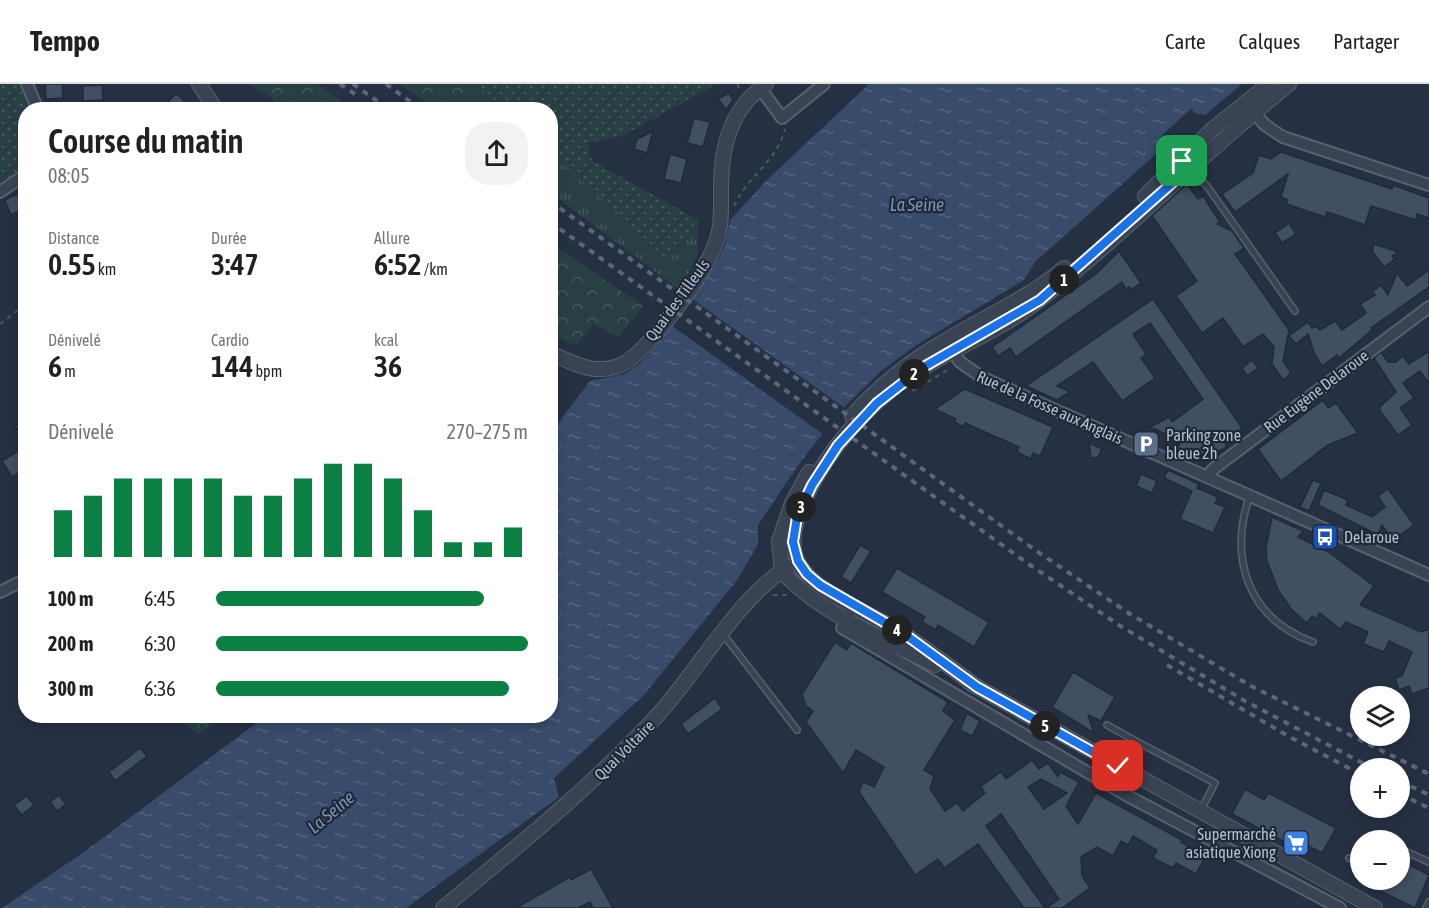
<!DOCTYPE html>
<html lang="fr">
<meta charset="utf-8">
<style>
body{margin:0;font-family:"Asap Condensed",sans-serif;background:#f2f2f2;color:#202124;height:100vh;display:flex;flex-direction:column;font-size:22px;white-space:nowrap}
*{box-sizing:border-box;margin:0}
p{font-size:20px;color:#757577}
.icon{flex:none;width:33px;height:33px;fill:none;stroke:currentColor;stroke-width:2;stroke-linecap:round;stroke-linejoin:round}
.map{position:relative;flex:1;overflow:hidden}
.side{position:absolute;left:18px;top:18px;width:540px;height:621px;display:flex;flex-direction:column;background:#fff;border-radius:24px;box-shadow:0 3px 9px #0003}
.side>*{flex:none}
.buttons{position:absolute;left:1350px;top:602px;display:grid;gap:12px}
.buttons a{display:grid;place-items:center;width:60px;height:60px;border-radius:50%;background:#fff;box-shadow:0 3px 9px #0003;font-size:30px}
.pin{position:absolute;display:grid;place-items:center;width:51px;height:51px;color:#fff;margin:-26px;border-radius:12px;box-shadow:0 3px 9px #0006}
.km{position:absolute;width:30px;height:30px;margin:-15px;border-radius:50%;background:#222;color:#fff;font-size:16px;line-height:30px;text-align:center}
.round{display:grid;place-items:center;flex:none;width:63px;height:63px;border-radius:24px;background:#f2f2f2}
.overview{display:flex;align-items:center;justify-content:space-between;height:102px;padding:0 30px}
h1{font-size:33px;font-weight:600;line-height:45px}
.metrics{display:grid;grid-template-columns:repeat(3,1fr);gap:9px;height:102px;padding:6px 30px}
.metrics div{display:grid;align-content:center}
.metrics b{font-size:30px;font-weight:600}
.metrics small{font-size:16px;font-weight:400}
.metrics p{font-size:16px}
.chart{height:168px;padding:12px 30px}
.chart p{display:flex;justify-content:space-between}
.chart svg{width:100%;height:108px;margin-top:6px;stroke:#0b8043;stroke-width:6}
ul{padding:0 30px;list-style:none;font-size:20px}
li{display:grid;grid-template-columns:96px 72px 1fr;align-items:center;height:45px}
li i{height:15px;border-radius:8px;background:#0b8043}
header{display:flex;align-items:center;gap:36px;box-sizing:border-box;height:84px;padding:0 30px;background:#fff;border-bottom:2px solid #e0e0e0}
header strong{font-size:28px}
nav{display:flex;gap:33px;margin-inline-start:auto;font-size:21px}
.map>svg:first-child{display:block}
.grass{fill:url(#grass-tufts)}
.forest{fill:url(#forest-crowns)}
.park{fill:url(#park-dots)}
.water{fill:url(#water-ripples)}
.pier{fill:#253143}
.building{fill:#414f63;stroke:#212a3a;stroke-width:1.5;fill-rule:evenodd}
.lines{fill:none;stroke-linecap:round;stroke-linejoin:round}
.service-casing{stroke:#586170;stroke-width:8}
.minor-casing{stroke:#586170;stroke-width:14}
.tertiary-casing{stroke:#586170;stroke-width:16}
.path{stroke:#465d61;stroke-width:2;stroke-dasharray:4.5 4.5;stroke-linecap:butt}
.service{stroke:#3a4353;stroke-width:5}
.minor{stroke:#3a4353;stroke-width:10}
.tertiary{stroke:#3a4353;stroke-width:14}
.rail{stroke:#5c677a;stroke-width:4;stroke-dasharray:6 6;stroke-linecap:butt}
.route-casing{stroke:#fff;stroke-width:12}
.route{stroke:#1a73e8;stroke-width:8}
.labels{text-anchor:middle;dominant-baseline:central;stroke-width:4.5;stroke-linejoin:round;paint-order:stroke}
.street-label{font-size:16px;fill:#b7bfcd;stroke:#1f2838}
.poi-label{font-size:16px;fill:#b7bfcd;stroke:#1f2838;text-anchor:start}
.water-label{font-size:18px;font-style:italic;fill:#7d93b5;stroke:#1f2838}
</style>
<header>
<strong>Tempo</strong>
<nav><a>Carte</a><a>Calques</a><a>Partager</a></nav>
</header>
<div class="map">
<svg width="1429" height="824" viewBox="0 0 1429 824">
<defs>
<pattern id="grass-tufts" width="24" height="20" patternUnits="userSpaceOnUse" patternTransform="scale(1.5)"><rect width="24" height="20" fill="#284044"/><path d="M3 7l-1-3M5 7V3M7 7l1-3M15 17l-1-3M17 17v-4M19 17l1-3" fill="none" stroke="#455a5e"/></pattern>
<pattern id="forest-crowns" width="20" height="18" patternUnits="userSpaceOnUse" patternTransform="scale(1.5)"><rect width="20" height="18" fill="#284044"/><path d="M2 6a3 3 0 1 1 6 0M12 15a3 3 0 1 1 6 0" fill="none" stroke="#455a5e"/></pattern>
<pattern id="park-dots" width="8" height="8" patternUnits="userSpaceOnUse" patternTransform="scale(1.5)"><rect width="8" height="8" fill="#284044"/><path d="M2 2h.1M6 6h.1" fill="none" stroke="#455a5e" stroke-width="1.8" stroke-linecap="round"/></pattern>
<pattern id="water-ripples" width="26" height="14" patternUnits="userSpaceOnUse" patternTransform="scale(1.5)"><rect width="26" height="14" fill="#384b6b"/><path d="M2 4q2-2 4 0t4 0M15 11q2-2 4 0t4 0" fill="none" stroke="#53637f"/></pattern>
</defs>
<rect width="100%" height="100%" fill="#253143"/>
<path class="grass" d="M550,52L587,58L592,77L698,136V170L680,206L551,109Z"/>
<g class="forest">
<path d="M248,0H317L354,25H280L271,13Z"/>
<path d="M399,0H716L622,52L550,26L437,25Z"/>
<path d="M551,159L643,222L619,253L593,240L577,261L551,252Z"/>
<path d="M173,632H220L221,635L198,650Z"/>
</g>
<g class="park">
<path d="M0,0H20L31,25L26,26L25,83L0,98Z"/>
<path d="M476,0H716L622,52L588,59L592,77L698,136L669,177L551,68L550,26L504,25Z"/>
</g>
<path class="water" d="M869,0H1242L1205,31L1194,29L1192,24L1160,53L1166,61L1035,178L1024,196L918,260L881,287L841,326L799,380L758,441V460L738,495L644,611L554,694L559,713L406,824H2L84,768L266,632H550L551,349L590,297L625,290L638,281L652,267L718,176L725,161L730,136L766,97Z"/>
<path class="pier" d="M688,212L846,325L824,351L668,239Z"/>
<g class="building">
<path d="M45,0H62L63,14L46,15Z"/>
<path d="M102,1L103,16L83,17V2Z"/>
<path d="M176,9L193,26H172L167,19Z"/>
<path d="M729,9L733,16L726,26L718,15Z"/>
<path d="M694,34L710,38L703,63L687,59Z"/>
<path d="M653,47L647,69L634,65L637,55Z"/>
<path d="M1281,68L1392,105L1393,101L1429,114V134L1417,130L1416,136L1371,122L1365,141L1327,128L1325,133L1286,120L1288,116L1281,113L1288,90L1235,128L1222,110L1253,89L1259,71L1271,75Z"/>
<path d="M670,70L687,75L681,99L664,95Z"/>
<path d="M1187,100L1198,115L1203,112L1220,138L1217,140L1232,147L1244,164L1235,170L1289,246L1283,277L1291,289L1283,296L1272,280L1274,263L1263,250L1243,263L1223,234L1202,249L1176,212L1197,197L1152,132Z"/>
<path d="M17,110L24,125L11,131L5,116Z"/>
<path d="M1289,139L1296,150L1282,159L1275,149Z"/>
<path d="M1374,160L1398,168L1392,172L1395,175L1384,183L1372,167Z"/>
<path d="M1119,167L1141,199L1132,205L1129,203L1126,205L1122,198L1016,273L1010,264L998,272L992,263L1096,190Z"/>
<path d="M1429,186V203L1371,244L1372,246L1339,274L1337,271L1322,282L1315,271L1308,250L1296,260L1289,252L1308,238L1312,244L1317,242L1320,246L1335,237L1342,246L1366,229L1360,220L1375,211L1373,207L1381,201L1388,211L1397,189L1407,202Z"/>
<path d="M1153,215L1242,344L1224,357L1227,362L1221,366L1187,374L1176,369L1181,357L1150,343L1169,333L1172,338L1203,315L1150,239L1133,250L1146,270L1141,274L1155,294L1122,317L1093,278L1057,302L1070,308L1057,316L1026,302Z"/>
<path d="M1429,267V299L1420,287L1403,299L1414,314L1400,324L1412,341L1398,351L1380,327V323L1396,308L1374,274L1381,268L1388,278H1396L1403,272L1409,280Z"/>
<path d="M1252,276L1258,284L1247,292L1242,284Z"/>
<path d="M965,305L1053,343L1040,372L1033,369L1031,375L1017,368L1019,363L965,339L964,343L954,338L956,335L935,325Z"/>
<path d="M1323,316L1328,324L1336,319L1358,349L1328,361L1281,397L1258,365Z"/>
<path d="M26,335V359L15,342Z"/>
<path d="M1089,359L1102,365L1098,373L1091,374Z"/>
<path d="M18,367L26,379V385L12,393L2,377Z"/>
<path d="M1168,386L1199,400L1197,404L1218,413L1215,419L1225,423L1213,449L1180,435L1192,407L1164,394Z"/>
<path d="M1141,390L1157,397L1152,409L1136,402Z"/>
<path d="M1313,396L1321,399L1309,427L1300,423Z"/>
<path d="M1388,405L1414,441L1393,456L1382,441L1378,451L1318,421L1324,406L1348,416L1346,421L1372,433L1385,423L1378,412Z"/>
<path d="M1272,433L1303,447L1298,453L1330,469L1374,502L1360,521L1421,548L1429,545V604L1412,610L1409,602L1399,606L1395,594L1402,592L1412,568L1389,557L1384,568L1363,560L1368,548L1346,538L1340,545L1320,529L1316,535L1312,532L1307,539L1292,526L1278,506L1267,477L1266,464Z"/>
<path d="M860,461L871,467L851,499L841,493Z"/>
<path d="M897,484L989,538L974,563L938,541L936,546L922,538L925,533L882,508Z"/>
<path d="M835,558L847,566L851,559L948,618L943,627L955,636L924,686L934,692L930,705L945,727L957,719L963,727L985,709L981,702L1001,688L1006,695L1032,676L1039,685L1048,679L1058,693L1060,688L1079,698L1066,722L1078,740L1096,709L1182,756L1181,758L1205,773L1196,790L1176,779L1173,784L1153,774L1157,766L1133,752L1128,761L1121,757L1113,772L1097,763L1081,773L1082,792L1090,804L1062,824H1046L1059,815L1001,730L986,742L1045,824H1024L978,760L944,784L938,775L915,791L859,708L863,698L874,703L884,683L856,666L843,689L806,638L813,627L806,622L802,610ZM1041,695L1067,709L1044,725L1028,703Z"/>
<path d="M1073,588L1115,613L1101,637L1088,631L1094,649L1052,623Z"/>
<path d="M715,614L722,625L688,650L681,640Z"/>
<path d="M967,629L980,637L972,652L960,646Z"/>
<path d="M140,664L147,672L115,697L109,688Z"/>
<path d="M1245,705L1264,716L1268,709L1336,744L1322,769L1303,759L1300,766L1232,730Z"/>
<path d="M59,711L66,720L57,727L50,718Z"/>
<path d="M27,712L34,721L22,731L14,721Z"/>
<path d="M1400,776L1429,791L1415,824L1376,805L1381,795H1400Z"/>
<path d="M591,785L613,824H593L590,818L578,824H516L570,793L571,796Z"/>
</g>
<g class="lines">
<defs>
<g id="service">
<path d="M1191,87L1207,102L1295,227"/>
<path d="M1250,411C1228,474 1248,535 1313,558"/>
<path d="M723,550L797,646"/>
<path d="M1107,641L1132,655"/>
<path d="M1118,681L1132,655L1215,699L1201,726"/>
<path d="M1126,711L1136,694"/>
<path d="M1400,765L1429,778"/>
<path d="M1349,774L1360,780"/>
<path d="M1426,824L1429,818"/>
</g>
<g id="minor">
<path d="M27,0L38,26"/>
<path d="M760,4L782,34L824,0"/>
<path d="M1250,24L1265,41L1283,53L1429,101"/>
<path d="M0,108L26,90"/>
<path d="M950,263L960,278L983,294L1429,491"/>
<path d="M1208,393L1212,386L1429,223"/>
<path d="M0,508L26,495"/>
<path d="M849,530L842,544L1126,711L1340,824"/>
</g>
<g id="tertiary">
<path d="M199,0L216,26"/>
<path d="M1145,112L1214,44L1269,0"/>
<path d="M550,269C566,276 585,286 602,285C610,285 621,282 628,277C655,257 703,193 715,161C722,144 721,126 721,107C721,64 729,26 766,0"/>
<path d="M852,332C879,302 910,277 945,257C984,233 1029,214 1064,184"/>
<path d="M782,487L779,457L792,419L809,388"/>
<path d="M782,487C818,529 886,555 935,581"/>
<path d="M970,599L1375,824"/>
<path d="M977,603C953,585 929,567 905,551C876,531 814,510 798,478C788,458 796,434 805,415C829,362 875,311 926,282C964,260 1007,242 1042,214C1128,147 1204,68 1289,0"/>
<path d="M443,824C517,763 591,703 656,633C698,588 736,515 788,483"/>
</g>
</defs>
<use href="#service" class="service-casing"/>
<use href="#minor" class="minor-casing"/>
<use href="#tertiary" class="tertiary-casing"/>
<g class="path">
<path d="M737,0L740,5"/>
<path d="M734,122C747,93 777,77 785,45"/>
<path d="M0,240L26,220"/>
<path d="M912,307L951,284"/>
<path d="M773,511H788"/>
</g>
<use href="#service" class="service"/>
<use href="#minor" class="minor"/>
<use href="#tertiary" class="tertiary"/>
<g class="rail">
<path d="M340,0L358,12"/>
<path d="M353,0L390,26"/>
<path d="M386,0L422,26"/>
<path d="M550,117L1038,468L1130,530L1251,602L1429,690"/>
<path d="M550,138L1030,481L1122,543L1245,617L1372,684"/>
<path d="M1167,581L1288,652L1360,690"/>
<path d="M1400,697L1429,711"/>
<path d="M1400,710L1429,724"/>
</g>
</g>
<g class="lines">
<defs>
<path id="route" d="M1118,682L977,603L903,549L820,501L807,490L798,477L793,458L797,433L812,401L838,361L877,319L922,284L1040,216L1188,85L1182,77"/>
</defs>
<use href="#route" class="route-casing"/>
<use href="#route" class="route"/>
</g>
<defs>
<symbol id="parking-square" viewBox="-11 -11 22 22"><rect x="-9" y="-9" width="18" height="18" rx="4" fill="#5c6f8a" stroke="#1f2838"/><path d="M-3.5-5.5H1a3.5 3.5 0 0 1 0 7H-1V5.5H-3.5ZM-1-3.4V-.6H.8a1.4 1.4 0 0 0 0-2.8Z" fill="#fff"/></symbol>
<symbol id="bus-square" viewBox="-11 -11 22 22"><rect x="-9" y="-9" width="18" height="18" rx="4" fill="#1a4fb4" stroke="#1f2838"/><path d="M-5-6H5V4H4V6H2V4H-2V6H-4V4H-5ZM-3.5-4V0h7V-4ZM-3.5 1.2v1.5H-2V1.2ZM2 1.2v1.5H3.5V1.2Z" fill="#fff"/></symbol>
<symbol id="supermarket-square" viewBox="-11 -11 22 22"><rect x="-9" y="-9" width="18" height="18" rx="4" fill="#3f7fe0" stroke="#1f2838"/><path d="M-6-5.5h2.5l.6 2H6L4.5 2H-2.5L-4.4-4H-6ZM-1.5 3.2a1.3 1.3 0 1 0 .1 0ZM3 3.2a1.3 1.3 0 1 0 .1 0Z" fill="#fff"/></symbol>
</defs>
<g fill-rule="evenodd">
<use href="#parking-square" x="1131" y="345" width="30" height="30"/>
<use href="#bus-square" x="1310" y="438" width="30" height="30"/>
<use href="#supermarket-square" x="1281" y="744" width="30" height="30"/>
</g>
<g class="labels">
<g class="street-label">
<text transform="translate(677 216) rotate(-54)">Quai des Tilleuls</text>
<text transform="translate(1316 307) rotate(-37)">Rue Eugène Delaroue</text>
<text transform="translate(1050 323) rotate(24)">Rue de la Fosse aux Anglais</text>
<text transform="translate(624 666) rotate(-45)">Quai Voltaire</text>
</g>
<g class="poi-label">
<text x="1166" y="351">Parking zone<tspan x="1166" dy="18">bleue 2h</tspan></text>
<text x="1344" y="453">Delaroue</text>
<text x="1276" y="750" text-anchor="end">Supermarché<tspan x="1276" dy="18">asiatique Xiong</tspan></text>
</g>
<g class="water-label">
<text x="917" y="120">La Seine</text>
<text transform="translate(331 728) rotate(-40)">La Seine</text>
</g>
</g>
</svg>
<div class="buttons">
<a><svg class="icon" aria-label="layers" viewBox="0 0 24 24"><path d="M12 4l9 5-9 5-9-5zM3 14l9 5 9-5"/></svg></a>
<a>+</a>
<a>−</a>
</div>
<div class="pin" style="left:1182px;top:77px;background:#1e9e55"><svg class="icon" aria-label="arrive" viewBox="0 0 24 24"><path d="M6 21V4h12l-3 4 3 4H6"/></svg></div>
<div class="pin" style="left:1118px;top:682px;background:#d93025"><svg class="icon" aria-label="check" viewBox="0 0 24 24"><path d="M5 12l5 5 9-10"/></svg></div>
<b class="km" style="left:1064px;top:196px">1</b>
<b class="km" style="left:914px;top:290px">2</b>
<b class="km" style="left:801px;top:423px">3</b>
<b class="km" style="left:897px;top:546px">4</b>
<b class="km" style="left:1045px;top:642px">5</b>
<section class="side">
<div class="overview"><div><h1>Course du matin</h1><p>08:05</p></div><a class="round"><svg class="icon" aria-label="share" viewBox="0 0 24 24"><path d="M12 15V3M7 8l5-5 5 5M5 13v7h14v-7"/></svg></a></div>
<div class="metrics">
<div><p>Distance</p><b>0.55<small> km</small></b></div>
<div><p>Durée</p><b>3:47</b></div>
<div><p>Allure</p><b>6:52<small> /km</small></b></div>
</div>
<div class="metrics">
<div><p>Dénivelé</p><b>6<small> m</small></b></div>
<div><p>Cardio</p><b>144<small> bpm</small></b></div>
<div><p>kcal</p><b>36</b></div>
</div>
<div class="chart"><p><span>Dénivelé</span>270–275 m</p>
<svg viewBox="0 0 160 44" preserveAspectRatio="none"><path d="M5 44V25M15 44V19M25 44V12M35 44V12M45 44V12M55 44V12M65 44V19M75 44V19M85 44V12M95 44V6M105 44V6M115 44V12M125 44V25M135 44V38M145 44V38M155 44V32"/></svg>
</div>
<ul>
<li><b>100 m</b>6:45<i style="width:86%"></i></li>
<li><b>200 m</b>6:30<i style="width:100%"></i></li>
<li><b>300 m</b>6:36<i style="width:94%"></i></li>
</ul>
</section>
</div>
